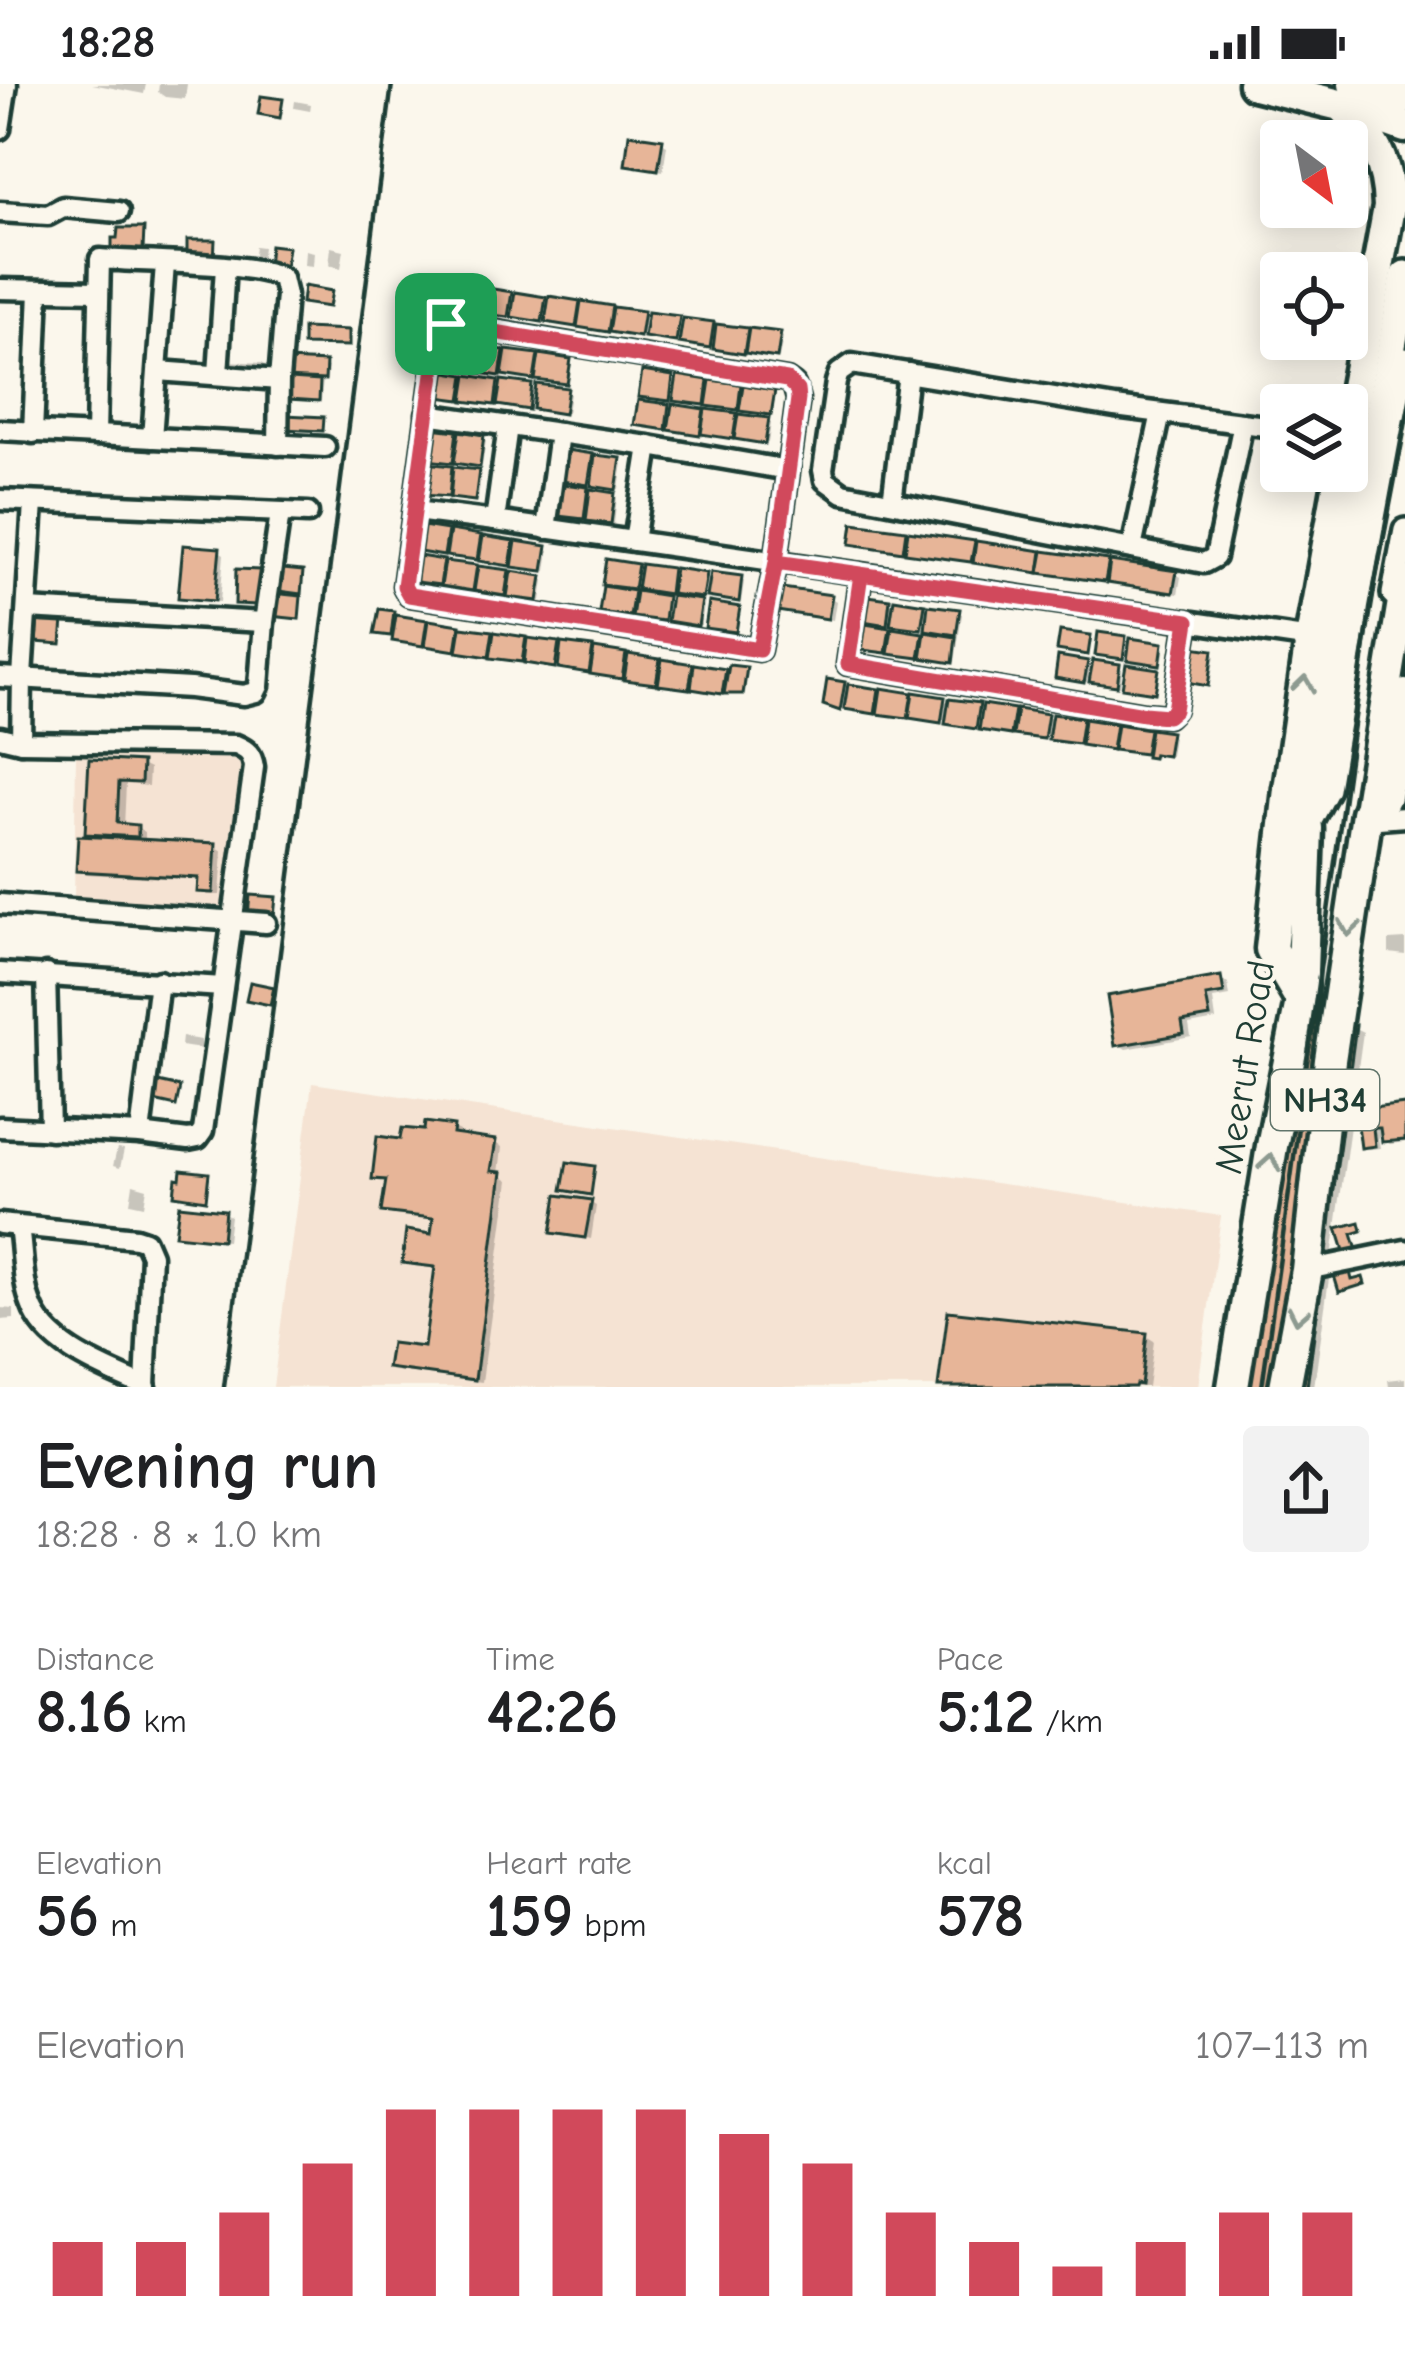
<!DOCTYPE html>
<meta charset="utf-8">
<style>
body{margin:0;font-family:"Comic Neue",sans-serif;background:#f2f2f2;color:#202124;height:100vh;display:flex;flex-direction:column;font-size:45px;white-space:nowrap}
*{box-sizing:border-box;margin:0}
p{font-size:39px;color:#757577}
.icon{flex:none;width:66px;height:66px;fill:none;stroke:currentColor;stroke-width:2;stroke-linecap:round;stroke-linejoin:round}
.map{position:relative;height:1303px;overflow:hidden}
.sheet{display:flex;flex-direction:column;background:#fff;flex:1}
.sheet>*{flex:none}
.needle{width:78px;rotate:148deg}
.controls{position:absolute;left:1260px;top:36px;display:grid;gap:24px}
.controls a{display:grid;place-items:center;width:108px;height:108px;border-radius:12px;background:#fff;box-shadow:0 6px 30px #0003;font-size:60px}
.pin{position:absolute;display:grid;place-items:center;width:102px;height:102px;color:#fff;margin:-51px;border-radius:24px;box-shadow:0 6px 18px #0006}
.round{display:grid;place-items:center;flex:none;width:126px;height:126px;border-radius:12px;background:#f2f2f2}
.summary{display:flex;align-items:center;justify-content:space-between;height:204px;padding:0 36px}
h1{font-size:66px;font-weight:600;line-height:90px}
.metrics{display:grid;grid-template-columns:repeat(3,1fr);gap:18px;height:204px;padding:12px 36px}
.metrics div{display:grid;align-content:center}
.metrics b{font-size:60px;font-weight:600}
.metrics small{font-size:33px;font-weight:400}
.metrics p{font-size:33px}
.chart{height:336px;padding:24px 36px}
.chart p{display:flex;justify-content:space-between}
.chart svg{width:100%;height:216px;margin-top:12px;stroke:#d1495b;stroke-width:6}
.status{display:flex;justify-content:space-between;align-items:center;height:84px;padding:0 60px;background:#fff;direction:ltr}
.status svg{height:33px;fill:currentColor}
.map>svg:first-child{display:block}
.built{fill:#f5e3d3}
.shadow{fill:#0003;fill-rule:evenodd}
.building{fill:#e7b598;stroke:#1f3d34;stroke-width:3}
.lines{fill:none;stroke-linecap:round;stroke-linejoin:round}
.minor-casing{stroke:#1f3d34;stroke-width:27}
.tertiary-casing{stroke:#1f3d34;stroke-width:30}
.primary-casing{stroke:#1f3d34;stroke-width:36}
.trunk-casing{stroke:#1f3d34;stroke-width:39}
.minor{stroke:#fbf7ec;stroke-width:18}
.tertiary{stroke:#fbf7ec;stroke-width:21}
.primary{stroke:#fbf7ec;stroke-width:27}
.trunk{stroke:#fbf7ec;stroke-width:30}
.rail{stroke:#1f3d34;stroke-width:4.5}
.oneway{stroke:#8d9a90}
.route-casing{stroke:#fff;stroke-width:24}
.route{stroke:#d1495b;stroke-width:15}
.labels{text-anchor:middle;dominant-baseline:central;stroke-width:9;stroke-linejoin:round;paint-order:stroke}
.shield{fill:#fbf7ec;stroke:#61756b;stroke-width:3}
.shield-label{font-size:36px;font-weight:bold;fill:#1f3d34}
.street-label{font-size:39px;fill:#1f3d34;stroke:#fbf7ec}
</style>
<div class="status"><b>18:28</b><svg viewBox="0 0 49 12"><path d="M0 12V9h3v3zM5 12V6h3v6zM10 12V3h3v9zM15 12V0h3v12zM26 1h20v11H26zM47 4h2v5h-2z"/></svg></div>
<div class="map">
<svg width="1405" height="1303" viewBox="0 0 1405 1303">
<rect width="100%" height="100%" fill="#fbf7ec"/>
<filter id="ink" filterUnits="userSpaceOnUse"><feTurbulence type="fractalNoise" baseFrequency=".00833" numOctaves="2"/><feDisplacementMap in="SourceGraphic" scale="24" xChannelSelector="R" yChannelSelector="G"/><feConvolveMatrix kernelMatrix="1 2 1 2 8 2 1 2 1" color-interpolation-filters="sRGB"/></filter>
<g filter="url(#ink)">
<g class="built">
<path d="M76,669L242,675L226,823L74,815Z"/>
<path d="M312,999L1221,1132L1198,1303H273Z"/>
</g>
<g class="shadow">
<path d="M92,0H146L144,10Z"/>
<path d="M159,0H187L185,15L165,13L158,8Z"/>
<path d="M295,17L311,20L310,27L294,24Z"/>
<path d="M662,58L667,61L663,87L628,79Z"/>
<path d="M255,162L263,163L261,178H253Z"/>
<path d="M331,163L344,166L341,184L329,181Z"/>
<path d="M305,166L314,168L313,182L304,181Z"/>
<path d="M443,201L449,205L450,201L517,214L545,215L551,219V216L643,230L650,234L679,235L685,239L780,251L783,253L779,274L719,265L679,255L650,253L643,249V252L517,233L511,230V233L483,229L443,219V222L430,220Z"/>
<path d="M469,264L475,267L570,278L572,279L569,300L441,282Z"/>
<path d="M228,277L262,279L265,281V289L227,285Z"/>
<path d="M325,281L328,283L327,296L323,295L321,317L292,314L293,295L288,292Z"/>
<path d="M436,290L497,298L503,302L531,303L538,307H567L570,309L567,329L539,325L532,321L531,326L436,312Z"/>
<path d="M672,295L679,298L680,295L774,309L776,310L773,331L679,317L673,313L672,317L644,313Z"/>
<path d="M668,323L674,327L675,324L768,337L771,339L768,359L674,346L668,343V345L640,341Z"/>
<path d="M434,347L486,356L482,382L433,376Z"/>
<path d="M592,373L597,376L623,379L619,405L590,399V401L568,397Z"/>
<path d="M429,382L481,390L478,417L429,411Z"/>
<path d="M565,404L617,413L614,440L564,432Z"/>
<path d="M856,442L1176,490L1181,493L1178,510L859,462L853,459Z"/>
<path d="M419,445L546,465L549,466L546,487L419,467Z"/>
<path d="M219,467L224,470L220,518L187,515L182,512Z"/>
<path d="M415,475L541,495L544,496L541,517L415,497Z"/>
<path d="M609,478L637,483L643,486L706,492L713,496L741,495L744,497L741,518L713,513L706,509L701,541L673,537L667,534L666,537L605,528L602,526Z"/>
<path d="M831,514L836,517L833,536L774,525Z"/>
<path d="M863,514L889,518L896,522L924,523L931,527L962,530L955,578L861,565ZM890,537L896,541L928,546L927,552L888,546Z"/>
<path d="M393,530L396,534L558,561L564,564V562L625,572L630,575L731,588L746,586L748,588L745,610L733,608L732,611L630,596L558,581V583L398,557L396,552L380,550Z"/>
<path d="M1125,555L1133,560L1165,564L1162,580L1133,576L1126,572L1125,575L1101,571Z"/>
<path d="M1212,569L1215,571L1210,601L1192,598Z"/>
<path d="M1087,579L1095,584L1122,585L1120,602L1096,598L1088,594L1087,598L1061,594Z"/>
<path d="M843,601L944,616L951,620L979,622L986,626V624L1047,633L1054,636V633L1170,651L1173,653L1170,672L1156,670V674L1149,670L1054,656L1047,652V655L986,646L979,642V645L951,640L944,636L850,626L843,622V626L826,620Z"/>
<path d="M92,678L141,681L149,685L148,702L126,700L124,743L138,744L145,748V758L215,762L223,767L220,811H208L200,806L201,796L87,790L79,786L87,755Z"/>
<path d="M1405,855V871L1389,869V856Z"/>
<path d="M1221,895L1228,900L1230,912L1213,915L1216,936L1189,941L1191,953L1126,965L1118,960Z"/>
<path d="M1301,937L1355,944L1363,948L1314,1303H1251Z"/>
<path d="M182,953L201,956V965L181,962Z"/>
<path d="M1405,1023V1058L1390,1060L1378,1053L1380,1064L1369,1065L1363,1062L1359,1029Z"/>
<path d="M453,1045L461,1049L460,1054L495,1059L502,1063L499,1090L509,1096L482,1298L398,1287L391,1283L427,1266L438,1185L413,1182L405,1177L433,1153L435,1136L392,1131L385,1126L388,1098L375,1093L403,1058Z"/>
<path d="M117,1065L124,1066L120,1084L113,1082Z"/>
<path d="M133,1100L147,1104L144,1122L130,1119Z"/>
<path d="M591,1119L596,1122L591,1155L554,1147Z"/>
<path d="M224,1129L230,1132L227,1157L184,1153L178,1150Z"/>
<path d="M0,1224L14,1225V1235L0,1236Z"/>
<path d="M950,1230L1146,1252L1154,1257L1148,1303H941Z"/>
<path d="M1405,1294V1303H1389L1388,1296Z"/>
</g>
<g class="building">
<path d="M261,12L283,15L280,34L258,30Z"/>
<path d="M629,50L663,55L658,86L625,81Z"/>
<path d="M118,144H144L143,166H112V154H117Z"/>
<path d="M187,156H215L214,176H187Z"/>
<path d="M270,161L288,163L285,184L268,182Z"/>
<path d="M428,196L444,198L440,222L424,220Z"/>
<path d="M447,197L478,202L475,227L443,223Z"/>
<path d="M304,202L332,207L329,223L302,219Z"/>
<path d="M481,203L512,208L508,233L477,229Z"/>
<path d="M515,208L546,213L542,238L511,233Z"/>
<path d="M549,212L580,217L576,243L545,238Z"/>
<path d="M581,217L612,222L608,248L577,243Z"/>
<path d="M613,223L644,227L640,253L609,248Z"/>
<path d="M648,228L680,232L676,258L644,253Z"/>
<path d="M683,234L714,238L710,264L679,259Z"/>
<path d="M716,240L748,244L744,270L713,265Z"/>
<path d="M303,244L349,246V262L303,261Z"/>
<path d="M749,244L781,248L777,274L745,269Z"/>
<path d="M439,256L470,261L466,286L435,282Z"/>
<path d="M473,262L504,266L500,292L469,287Z"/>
<path d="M506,266L538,270L534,296L502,291Z"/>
<path d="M539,270L571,275L567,300L535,296Z"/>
<path d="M286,276L326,278L325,296L285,294Z"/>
<path d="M434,286L465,291L461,316L430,312Z"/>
<path d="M642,287L673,292L670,317L638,313Z"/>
<path d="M467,291L498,296L495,321L463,317Z"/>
<path d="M677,291L708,296L705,321L673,317Z"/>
<path d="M290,295L320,297L319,317L289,315Z"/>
<path d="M501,296L532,300L529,326L497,321Z"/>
<path d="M710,296L741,300L738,326L706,322Z"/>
<path d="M536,300L568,304L564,330L533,325Z"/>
<path d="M743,301L775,306L771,331L739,327Z"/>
<path d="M638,316L669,320L666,346L634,341Z"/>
<path d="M672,320L704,325L700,351L668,346Z"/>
<path d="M705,325L737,329L733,355L701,350Z"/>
<path d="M738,330L769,334L765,360L734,355Z"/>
<path d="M285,331L324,333L323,347L284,345Z"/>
<path d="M431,344L457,347L453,379L427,376Z"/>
<path d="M459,347L484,351L480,383L454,379Z"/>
<path d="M567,366L593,370L588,401L562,397Z"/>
<path d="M595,371L621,374L616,406L591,402Z"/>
<path d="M426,379L452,382L449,413L423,411Z"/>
<path d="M453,383L479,386L475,417L450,414Z"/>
<path d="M562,400L588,403L584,435L558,432Z"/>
<path d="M590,405L615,409L611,440L586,437Z"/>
<path d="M853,439L906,446L903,468L850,460Z"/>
<path d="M417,441L448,446L444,472L413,467Z"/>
<path d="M450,446L481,451L477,476L446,472Z"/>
<path d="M908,447L975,457L971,478L905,469Z"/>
<path d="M483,452L514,457L510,482L479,477Z"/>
<path d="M516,457L547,462L543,487L512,483Z"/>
<path d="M976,457L1042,467L1039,489L973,479Z"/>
<path d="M183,461L220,464L215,517L178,514Z"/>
<path d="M1043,467L1109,476L1105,498L1039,489Z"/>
<path d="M413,471L444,476L440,501L409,497Z"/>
<path d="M606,475L638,480L634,505L602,501Z"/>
<path d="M445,477L477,481L473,507L441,502Z"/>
<path d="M1110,477L1177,487L1173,509L1107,499Z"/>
<path d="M641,480L672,484L669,510L637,505Z"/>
<path d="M478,482L509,486L505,512L474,507Z"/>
<path d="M273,484L303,487L301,510L271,506Z"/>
<path d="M675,484L707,489L703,514L671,510Z"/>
<path d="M236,485L260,486L258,521L235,520Z"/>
<path d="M511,487L542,492L538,517L507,513Z"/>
<path d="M711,488L742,492L739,518L707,513Z"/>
<path d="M603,502L634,507L630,532L599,528Z"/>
<path d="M775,503L832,511L828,535L771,526Z"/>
<path d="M636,507L667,512L664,537L632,533Z"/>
<path d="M272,509L301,512L299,535L270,532Z"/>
<path d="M861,511L890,515L887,541L857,536Z"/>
<path d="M671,512L702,516L698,542L667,537Z"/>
<path d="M894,515L925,520L921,545L890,541Z"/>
<path d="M709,518L740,523L736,548L705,544Z"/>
<path d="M928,521L960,525L956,551L925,546Z"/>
<path d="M379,525L394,527L391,552L374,550Z"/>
<path d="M396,531L427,536L423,562L392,557Z"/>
<path d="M38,534L63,536L61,560L36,558Z"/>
<path d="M429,536L460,541L456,567L425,562Z"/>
<path d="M859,539L890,544L886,569L855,565Z"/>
<path d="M461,543L493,547L489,573L457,568Z"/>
<path d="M892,544L923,549L919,574L888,570Z"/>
<path d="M1060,547L1091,551L1088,571L1057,566Z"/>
<path d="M494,548L526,553L522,578L490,574Z"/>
<path d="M925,548L956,553L953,579L921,574Z"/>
<path d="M1098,548L1126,552L1123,575L1095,571Z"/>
<path d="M527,554L559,558L555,584L524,579Z"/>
<path d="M1130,554L1163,559L1160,581L1127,576Z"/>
<path d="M561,559L593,563L589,589L558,584Z"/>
<path d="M1192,563L1213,566L1208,602L1186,598Z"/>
<path d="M594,564L626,569L622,595L590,590Z"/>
<path d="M628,570L660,575L656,600L624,596Z"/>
<path d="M1058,572L1088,577L1084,599L1055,594Z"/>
<path d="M662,575L693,580L689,605L658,601Z"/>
<path d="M1093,576L1120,580L1117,602L1089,598Z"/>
<path d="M694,580L726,585L722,610L691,605Z"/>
<path d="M1126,580L1159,585L1155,609L1122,604Z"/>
<path d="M729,581L747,583L743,610H724Z"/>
<path d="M827,595L845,598L840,627L823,621Z"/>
<path d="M848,600L879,605L875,630L844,625Z"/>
<path d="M881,604L912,609L908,634L877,630Z"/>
<path d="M913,608L945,613L941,639L909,634Z"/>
<path d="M949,615L980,619L976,645L945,640Z"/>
<path d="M983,620L1015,625L1011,651L979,646Z"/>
<path d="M1017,625L1048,630L1044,655L1013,651Z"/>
<path d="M1052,630L1083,634L1079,660L1048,656Z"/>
<path d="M1084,635L1116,640L1112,666L1081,661Z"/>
<path d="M1117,640L1149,645L1145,670L1113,666Z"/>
<path d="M1150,645L1171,648L1167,672L1154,670L1153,674L1146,673Z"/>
<path d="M89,675L142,678L141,699L119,698L117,739L138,741V753L85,750Z"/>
<path d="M78,752L216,759L213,809L197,808L198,794L76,787Z"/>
<path d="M250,811L276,813L274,833L248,831Z"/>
<path d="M1221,892L1224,909L1206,912L1210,933L1182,938L1184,950L1115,962L1107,912Z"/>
<path d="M250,898L274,903L270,921L246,916Z"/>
<path d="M1298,933L1356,941L1307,1303H1248Z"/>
<path d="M158,998L180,1003L176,1022L154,1017Z"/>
<path d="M1405,1020V1056L1382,1058L1380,1044H1373L1375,1062L1361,1064L1356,1026Z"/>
<path d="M425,1038L454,1042L453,1050L496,1056L491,1087L502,1088L475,1296L387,1284L391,1259L424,1263L435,1183L402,1179L406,1146L431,1150L433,1134L381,1128L386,1096L372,1095L377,1052L400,1055L402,1044L424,1046Z"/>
<path d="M567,1078L595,1082L591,1111L562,1106Z"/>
<path d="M181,1086L209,1089L206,1116L174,1111L176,1094L180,1095Z"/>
<path d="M557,1111L592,1116L585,1154L551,1149Z"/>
<path d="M179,1121L225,1126L222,1156L175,1151Z"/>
<path d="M1360,1138L1362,1147L1352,1150L1357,1166L1345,1170L1337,1144Z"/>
<path d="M1348,1180L1352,1196L1363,1193L1365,1200L1339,1208L1332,1185Z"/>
<path d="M948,1227L1147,1249L1141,1301L1136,1300L1135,1303H938Z"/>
</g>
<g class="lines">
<defs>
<g id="minor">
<path d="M0,45L7,0"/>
<path d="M0,128L48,131L63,123L119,128"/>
<path d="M0,205L98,207"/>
<path d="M449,240L787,296L794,301L798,315L776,478L759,566L409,511L404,502L439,246L442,241Z"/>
<path d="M158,287L279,296"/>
<path d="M218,290L225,183"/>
<path d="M427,330L649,362L788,386"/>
<path d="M1243,339L1215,473L1204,479L843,409L825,396L823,386L836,298L839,289L852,280L1115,323L1281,344"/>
<path d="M0,346L325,363"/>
<path d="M33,349L39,207"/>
<path d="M96,351L100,175C136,178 258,178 282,194L286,211L279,296L278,361"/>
<path d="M152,354L165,180"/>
<path d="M0,416L308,429"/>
<path d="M892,418L908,289"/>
<path d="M415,427L495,437L1311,555"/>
<path d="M495,437L508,342"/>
<path d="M546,445L559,349"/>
<path d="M634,457L649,362"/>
<path d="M1132,464L1161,329"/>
<path d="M861,490L848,580L1144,630L1167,632L1174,625L1188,537"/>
<path d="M27,525L264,538"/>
<path d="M0,593L190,604L244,611L256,608L259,602L264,538L280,429"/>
<path d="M0,653L21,658L236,661C248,666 252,670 254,683L203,1047L198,1054L188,1056L140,1050L0,1043"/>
<path d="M21,658L22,593L33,419"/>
<path d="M1366,736L1405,733"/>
<path d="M0,820L266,839"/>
<path d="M0,889L223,903"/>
<path d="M46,890L50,1046"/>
<path d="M140,1050L159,897"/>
<path d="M0,1140L136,1154L145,1157L151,1171L145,1302"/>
<path d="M19,1143C23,1168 22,1197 31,1220C46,1264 108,1286 146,1303"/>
<path d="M1307,1186L1405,1166"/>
</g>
<g id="tertiary">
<path d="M1393,510L1405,446"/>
<path d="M1313,733L1328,705L1363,494L1405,275"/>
</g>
<g id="primary">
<path d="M1367,729L1405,496"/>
<path d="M1307,744L1318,663L1405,191"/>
</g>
<g id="trunk">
<path d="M1254,0L1352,24L1405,43"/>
<path d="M1354,0L1405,14"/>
<path d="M1343,22C1373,56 1388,76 1389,123L1347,352"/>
<path d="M1300,914L1271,865L1289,705L1311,555L1341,387"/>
<path d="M1233,1303L1272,1062L1301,917L1307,744L1289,705"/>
<path d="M1285,1303L1307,1186L1330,976L1367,729L1381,720L1385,712L1405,611"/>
</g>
</defs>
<use href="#minor" class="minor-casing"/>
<use href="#tertiary" class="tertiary-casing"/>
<use href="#primary" class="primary-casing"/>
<use href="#trunk" class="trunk-casing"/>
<use href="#minor" class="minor"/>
<use href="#tertiary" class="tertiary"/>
<use href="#primary" class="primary"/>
<use href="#trunk" class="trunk"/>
<g class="rail">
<path d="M224,1303L392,0"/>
<path d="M1262,1303L1370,525L1405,336"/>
</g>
</g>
<defs><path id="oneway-chevron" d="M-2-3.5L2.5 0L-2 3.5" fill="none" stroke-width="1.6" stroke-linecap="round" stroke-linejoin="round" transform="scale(3)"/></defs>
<g class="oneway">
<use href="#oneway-chevron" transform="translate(1304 600) rotate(-82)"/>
<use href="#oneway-chevron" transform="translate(1349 844) rotate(99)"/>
<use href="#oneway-chevron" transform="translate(1270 1079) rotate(-80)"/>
<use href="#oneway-chevron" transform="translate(1298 1231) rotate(101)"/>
</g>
</g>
<g class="lines" filter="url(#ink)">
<defs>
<path id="route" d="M446,240L439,246L404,502L409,511L759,566L776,478L861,490L848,580L1144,630L1167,632L1174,626L1188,537L776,478L798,315L797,306L787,296L446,240"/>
</defs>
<use href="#route" class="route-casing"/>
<use href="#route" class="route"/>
</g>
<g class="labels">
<rect class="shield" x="1271" y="986" width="108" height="60" rx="9"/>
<g class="shield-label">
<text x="1325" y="1016">NH34</text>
</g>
<g class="street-label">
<text transform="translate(1245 983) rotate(-81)">Meerut Road</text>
</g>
</g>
</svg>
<div class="controls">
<a><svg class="needle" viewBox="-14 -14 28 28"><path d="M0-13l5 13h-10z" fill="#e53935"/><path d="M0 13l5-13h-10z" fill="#757577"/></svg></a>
<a><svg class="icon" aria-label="locate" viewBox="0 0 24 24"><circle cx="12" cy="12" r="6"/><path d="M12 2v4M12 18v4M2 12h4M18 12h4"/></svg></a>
<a><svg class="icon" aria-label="layers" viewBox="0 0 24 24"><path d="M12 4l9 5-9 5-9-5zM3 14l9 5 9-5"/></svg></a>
</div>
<div class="pin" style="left:446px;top:240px;background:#1e9e55"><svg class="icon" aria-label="arrive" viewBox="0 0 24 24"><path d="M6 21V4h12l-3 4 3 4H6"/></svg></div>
</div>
<section class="sheet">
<div class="summary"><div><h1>Evening run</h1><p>18:28 · 8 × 1.0 km</p></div><a class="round"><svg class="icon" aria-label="share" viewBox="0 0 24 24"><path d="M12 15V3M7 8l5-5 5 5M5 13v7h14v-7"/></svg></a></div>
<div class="metrics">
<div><p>Distance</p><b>8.16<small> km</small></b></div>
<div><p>Time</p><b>42:26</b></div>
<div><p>Pace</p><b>5:12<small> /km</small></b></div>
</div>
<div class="metrics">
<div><p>Elevation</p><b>56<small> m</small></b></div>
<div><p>Heart rate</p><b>159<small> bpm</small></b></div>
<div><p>kcal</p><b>578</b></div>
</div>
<div class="chart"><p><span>Elevation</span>107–113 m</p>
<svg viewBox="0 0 160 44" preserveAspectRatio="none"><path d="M5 44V33M15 44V33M25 44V27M35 44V17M45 44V6M55 44V6M65 44V6M75 44V6M85 44V11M95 44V17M105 44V27M115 44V33M125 44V38M135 44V33M145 44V27M155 44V27"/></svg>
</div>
</section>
